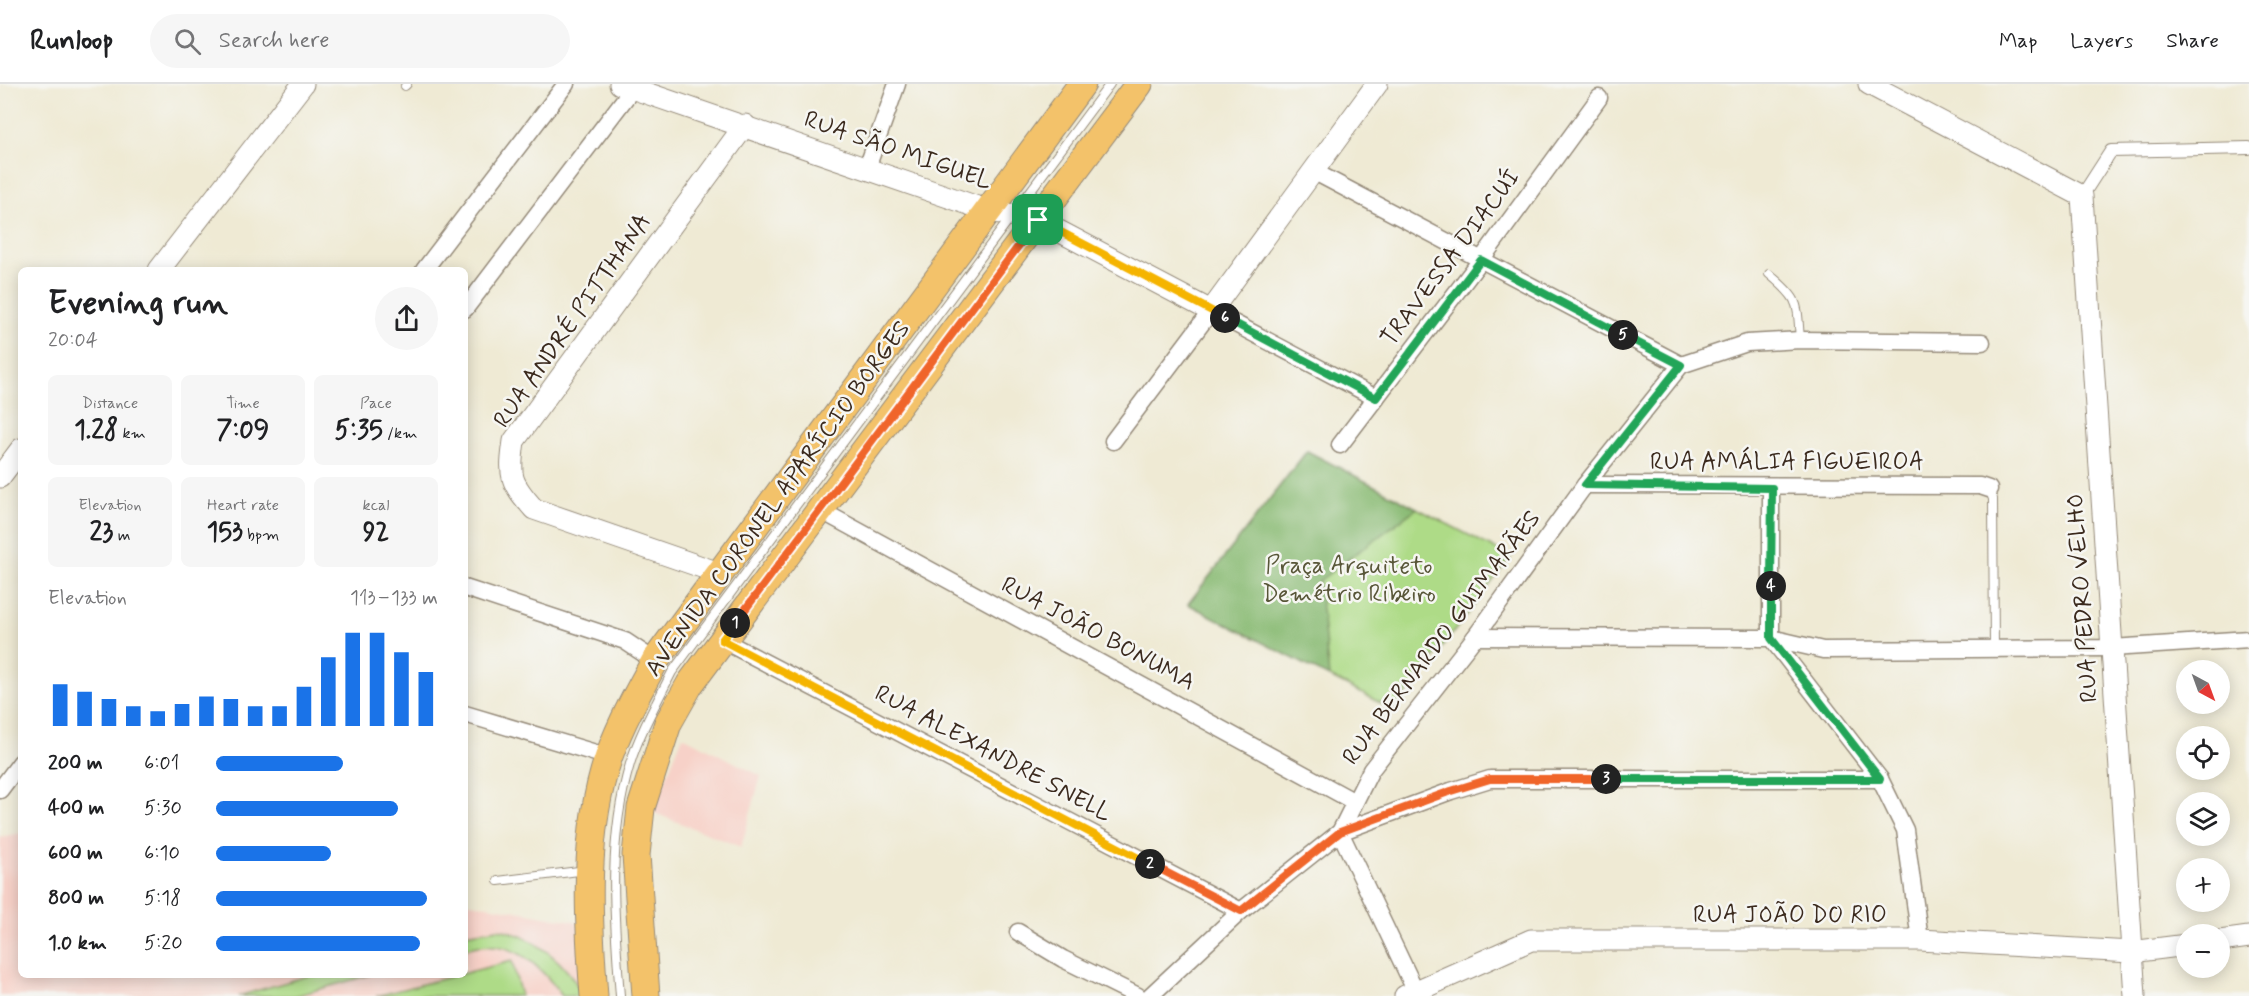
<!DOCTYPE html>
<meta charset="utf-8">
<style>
body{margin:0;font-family:Mynerve,sans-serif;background:#f6f6f6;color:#202124;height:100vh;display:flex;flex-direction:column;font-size:22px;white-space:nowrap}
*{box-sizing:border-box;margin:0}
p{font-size:20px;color:#757577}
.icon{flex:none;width:33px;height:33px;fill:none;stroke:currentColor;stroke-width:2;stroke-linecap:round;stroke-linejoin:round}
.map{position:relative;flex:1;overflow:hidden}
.sheet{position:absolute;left:18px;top:183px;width:450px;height:711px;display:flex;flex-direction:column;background:#fff;border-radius:9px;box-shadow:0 3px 15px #0003}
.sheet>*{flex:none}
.needle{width:39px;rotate:139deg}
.fabs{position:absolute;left:2176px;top:576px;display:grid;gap:12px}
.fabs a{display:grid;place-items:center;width:54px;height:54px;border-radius:50%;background:#fff;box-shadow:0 3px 15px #0003;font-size:30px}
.pin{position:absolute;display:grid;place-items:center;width:51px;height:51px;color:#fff;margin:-26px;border-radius:12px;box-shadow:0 3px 9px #0006}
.km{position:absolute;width:30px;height:30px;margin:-15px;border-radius:50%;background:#222;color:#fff;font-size:16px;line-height:30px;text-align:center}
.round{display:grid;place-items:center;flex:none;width:63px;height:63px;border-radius:32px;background:#f6f6f6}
.head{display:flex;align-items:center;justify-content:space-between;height:102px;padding:0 30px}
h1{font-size:33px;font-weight:700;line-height:45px}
.metrics{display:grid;grid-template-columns:repeat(3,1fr);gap:9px;height:102px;padding:6px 30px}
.metrics div{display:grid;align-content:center;border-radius:9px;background:#f6f6f6;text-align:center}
.metrics b{font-size:26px;font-weight:700}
.metrics small{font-size:16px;font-weight:400}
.metrics p{font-size:16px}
.chart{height:168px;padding:12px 30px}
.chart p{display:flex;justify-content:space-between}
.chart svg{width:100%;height:108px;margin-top:6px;stroke:#1a73e8;stroke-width:6}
ul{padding:0 30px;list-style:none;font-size:20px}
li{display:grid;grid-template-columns:96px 72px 1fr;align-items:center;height:45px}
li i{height:15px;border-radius:8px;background:#1a73e8}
header{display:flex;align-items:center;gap:36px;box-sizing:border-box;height:84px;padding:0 30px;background:#fff;border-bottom:2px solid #e0e0e0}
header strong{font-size:28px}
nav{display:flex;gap:33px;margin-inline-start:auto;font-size:21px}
.search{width:420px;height:54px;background:#f6f6f6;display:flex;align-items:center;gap:15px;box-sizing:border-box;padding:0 21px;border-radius:33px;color:#757577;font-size:22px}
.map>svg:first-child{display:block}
.built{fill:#f7d1c8}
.green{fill:#aedb87;stroke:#748252;stroke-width:1.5}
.forest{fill:#8abb74;stroke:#627249;stroke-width:1.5}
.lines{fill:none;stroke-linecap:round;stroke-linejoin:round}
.service-casing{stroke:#958a79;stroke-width:10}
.pedestrian-casing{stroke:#958a79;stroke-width:14}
.minor-casing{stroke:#958a79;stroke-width:19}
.tertiary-casing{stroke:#958a79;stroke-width:23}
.primary-casing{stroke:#958a79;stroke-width:29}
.service{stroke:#fff;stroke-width:8}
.pedestrian{stroke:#fff;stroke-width:12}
.minor{stroke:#fff;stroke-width:16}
.tertiary{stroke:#fff;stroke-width:21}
.primary{stroke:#f3c26a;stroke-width:27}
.split-1-casing{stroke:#fff;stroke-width:12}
.split-2-casing{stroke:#fff;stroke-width:12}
.split-3-casing{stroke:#fff;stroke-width:12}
.split-4-casing{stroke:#fff;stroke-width:12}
.split-5-casing{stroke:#fff;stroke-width:12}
.split-6-casing{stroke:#fff;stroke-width:12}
.split-7-casing{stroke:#fff;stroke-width:12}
.split-1{stroke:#f0652b;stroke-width:8}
.split-2{stroke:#f5b400;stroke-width:8}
.split-3{stroke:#f0652b;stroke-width:8}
.split-4{stroke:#22a559;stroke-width:8}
.split-5{stroke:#22a559;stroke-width:8}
.split-6{stroke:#22a559;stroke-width:8}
.split-7{stroke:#f5b400;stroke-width:8}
.labels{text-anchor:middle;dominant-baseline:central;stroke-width:5;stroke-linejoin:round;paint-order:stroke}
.street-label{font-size:24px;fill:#3b2a1e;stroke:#f6f6f2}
.park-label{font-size:24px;fill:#585638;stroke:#f6f6f2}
</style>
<header>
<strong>Runloop</strong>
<div class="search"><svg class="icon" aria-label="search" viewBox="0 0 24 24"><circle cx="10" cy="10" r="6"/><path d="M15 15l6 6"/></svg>Search here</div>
<nav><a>Map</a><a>Layers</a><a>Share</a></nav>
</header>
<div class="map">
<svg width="2249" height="912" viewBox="0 0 2249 912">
<rect width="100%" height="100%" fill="#f6f6f2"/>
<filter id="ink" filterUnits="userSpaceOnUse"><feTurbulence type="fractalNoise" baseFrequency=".0167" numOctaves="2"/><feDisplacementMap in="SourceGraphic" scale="12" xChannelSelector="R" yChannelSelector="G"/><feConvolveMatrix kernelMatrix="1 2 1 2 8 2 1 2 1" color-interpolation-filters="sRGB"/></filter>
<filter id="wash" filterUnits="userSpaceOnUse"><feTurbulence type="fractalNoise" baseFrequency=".008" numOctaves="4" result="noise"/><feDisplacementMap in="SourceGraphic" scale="24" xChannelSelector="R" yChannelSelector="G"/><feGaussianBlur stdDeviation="1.35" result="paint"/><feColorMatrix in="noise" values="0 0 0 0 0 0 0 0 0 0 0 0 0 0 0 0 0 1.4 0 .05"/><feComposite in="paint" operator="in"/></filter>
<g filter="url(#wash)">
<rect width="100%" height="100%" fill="#efead4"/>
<g class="built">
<path d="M683,652L761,692L741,763L652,728Z"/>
<path d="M21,749V891H465V818L578,838L582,912H0V753Z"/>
</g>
<g class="green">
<path d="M1307,367L1511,473L1394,626L1188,520Z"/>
<path d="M498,845C533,851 568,879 583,912H562C537,877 509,852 465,865V850Z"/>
<path d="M512,877L521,912H376Z"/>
<path d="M311,891H370L295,912H238Z"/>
</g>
<path class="forest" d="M1307,367L1417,424L1319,497L1329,593L1188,520Z"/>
</g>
<g filter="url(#ink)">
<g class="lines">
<defs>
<g id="service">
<path d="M405,2L407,0"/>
<path d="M1769,190C1800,216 1797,217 1800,256"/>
<path d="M1989,405L1993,415L1994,565"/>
<path d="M498,797L587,786"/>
<path d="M620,912C614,833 607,757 630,680C640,648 657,618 672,588L1110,0"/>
</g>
<path id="pedestrian" d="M2082,112L2111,67L2249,64"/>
<g id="minor">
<path d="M867,84L897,0"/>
<path d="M1313,87L1681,281"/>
<path d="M424,186L566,0"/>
<path d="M465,225L633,4"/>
<path d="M1681,281L1747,259L1800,256L1982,258"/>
<path d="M1113,357L1211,227L1376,314"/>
<path d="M1340,361L1481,176L1599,14"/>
<path d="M1585,401L1980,402L1989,405"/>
<path d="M1771,404V554L1880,695L1905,746L1920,856"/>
<path d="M820,426L1353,717"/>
<path d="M465,504L625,557L655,577"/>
<path d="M1475,553L1771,554L1823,566L2112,564L2249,555"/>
<path d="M722,556L1241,827"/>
<path d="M465,630L609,673"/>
<path d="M0,706L21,678"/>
<path d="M1340,748L1451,707L1490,695H1880"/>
<path d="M1340,748L1418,912"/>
<path d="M1018,848L1063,875L1138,912"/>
<path d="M1150,912L1241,827L1340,748L1371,686L1475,553L1585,401L1681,281"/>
</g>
<g id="tertiary">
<path d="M620,0L989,127L1038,136L1211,227L1377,0"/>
<path d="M1869,0L2082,112L2135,912"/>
<path d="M159,186L303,0"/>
<path d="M0,393L21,365"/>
<path d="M719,489L534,425C510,398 509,393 514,357L745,41"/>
<path d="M2220,857L2249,853"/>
<path d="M1405,912L1531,856H1920L2131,868L2187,861"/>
</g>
<g id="primary">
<path d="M594,912C588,834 583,747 609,672C621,639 638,608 655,577L1082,0"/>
<path d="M646,912L636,771L641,724L668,639L690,600L1139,0"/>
</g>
</defs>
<use href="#service" class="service-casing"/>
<use href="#pedestrian" class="pedestrian-casing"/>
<use href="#minor" class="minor-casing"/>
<use href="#tertiary" class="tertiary-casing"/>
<use href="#primary" class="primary-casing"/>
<use href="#service" class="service"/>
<use href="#pedestrian" class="pedestrian"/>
<use href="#minor" class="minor"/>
<use href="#tertiary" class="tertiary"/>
<use href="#primary" class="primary"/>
</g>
</g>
<g class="lines" filter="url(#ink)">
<defs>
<path id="split-1" d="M735,539L1038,136"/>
<path id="split-2" d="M735,539L722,556L1150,780"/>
<path id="split-3" d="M1150,780L1241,827L1340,748L1451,707L1490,695H1606"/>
<path id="split-4" d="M1606,695H1880L1771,554V502"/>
<path id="split-5" d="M1623,251L1681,281L1585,401L1772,404L1771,502"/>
<path id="split-6" d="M1225,234L1376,314L1481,176L1623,251"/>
<path id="split-7" d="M1038,136L1225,234"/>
</defs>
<use href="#split-1" class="split-1-casing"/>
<use href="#split-2" class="split-2-casing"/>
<use href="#split-3" class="split-3-casing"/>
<use href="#split-4" class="split-4-casing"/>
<use href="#split-5" class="split-5-casing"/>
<use href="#split-6" class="split-6-casing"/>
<use href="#split-7" class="split-7-casing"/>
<use href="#split-1" class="split-1"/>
<use href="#split-2" class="split-2"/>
<use href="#split-3" class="split-3"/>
<use href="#split-4" class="split-4"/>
<use href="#split-5" class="split-5"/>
<use href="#split-6" class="split-6"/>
<use href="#split-7" class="split-7"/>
</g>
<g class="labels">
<g class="street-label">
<text transform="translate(898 67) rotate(19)">RUA SÃO MIGUEL</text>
<text transform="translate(1451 174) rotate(-53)">TRAVESSA DIACUÍ</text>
<text transform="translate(573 237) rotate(-55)">RUA ANDRÉ PITTHANA</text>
<text x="1787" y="378">RUA AMÁLIA FIGUEIROA</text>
<text transform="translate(778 415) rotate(-54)">AVENIDA CORONEL APARÍCIO BORGES</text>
<text transform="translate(2083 514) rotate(-94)">RUA PEDRO VELHO</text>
<text transform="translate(1098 550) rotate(28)">RUA JOÃO BONUMA</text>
<text transform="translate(1442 554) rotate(-53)">RUA BERNARDO GUIMARÃES</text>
<text transform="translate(993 670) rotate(28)">RUA ALEXANDRE SNELL</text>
<text x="1790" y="831">RUA JOÃO DO RIO</text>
</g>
<g class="park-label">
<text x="1349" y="482">Praça Arquiteto<tspan x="1349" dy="28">Demétrio Ribeiro</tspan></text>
</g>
</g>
</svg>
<div class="fabs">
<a><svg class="needle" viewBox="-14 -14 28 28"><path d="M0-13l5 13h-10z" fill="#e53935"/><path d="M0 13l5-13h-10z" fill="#757577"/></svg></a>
<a><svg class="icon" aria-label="locate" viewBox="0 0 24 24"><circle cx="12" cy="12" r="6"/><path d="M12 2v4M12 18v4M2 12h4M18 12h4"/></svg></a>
<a><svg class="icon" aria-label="layers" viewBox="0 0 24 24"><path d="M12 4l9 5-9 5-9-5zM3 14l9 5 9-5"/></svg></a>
<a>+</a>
<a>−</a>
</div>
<div class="pin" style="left:1038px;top:136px;background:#1e9e55"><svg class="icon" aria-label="arrive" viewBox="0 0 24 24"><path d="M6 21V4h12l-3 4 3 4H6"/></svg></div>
<b class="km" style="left:735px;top:539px">1</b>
<b class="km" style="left:1150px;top:780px">2</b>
<b class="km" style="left:1606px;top:695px">3</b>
<b class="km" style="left:1771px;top:502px">4</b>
<b class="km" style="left:1623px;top:251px">5</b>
<b class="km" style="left:1225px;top:234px">6</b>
<section class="sheet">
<div class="head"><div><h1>Evening run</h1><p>20:04</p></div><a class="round"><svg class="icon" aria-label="share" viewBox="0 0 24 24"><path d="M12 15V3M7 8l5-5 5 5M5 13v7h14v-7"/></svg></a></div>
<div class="metrics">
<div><p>Distance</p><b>1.28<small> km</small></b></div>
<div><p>Time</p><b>7:09</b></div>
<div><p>Pace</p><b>5:35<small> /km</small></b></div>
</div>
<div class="metrics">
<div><p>Elevation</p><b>23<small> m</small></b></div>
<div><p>Heart rate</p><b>153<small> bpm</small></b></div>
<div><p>kcal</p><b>92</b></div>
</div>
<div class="chart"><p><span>Elevation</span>113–133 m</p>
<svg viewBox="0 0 160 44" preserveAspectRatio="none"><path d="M5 44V27M15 44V30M25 44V33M35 44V36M45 44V38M55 44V35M65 44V32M75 44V33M85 44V36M95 44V36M105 44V28M115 44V16M125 44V6M135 44V6M145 44V14M155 44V22"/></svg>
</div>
<ul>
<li><b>200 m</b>6:01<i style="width:57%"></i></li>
<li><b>400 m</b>5:30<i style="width:82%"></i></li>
<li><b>600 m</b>6:10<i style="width:52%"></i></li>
<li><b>800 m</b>5:18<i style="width:95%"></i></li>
<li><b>1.0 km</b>5:20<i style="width:92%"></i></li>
</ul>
</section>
</div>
